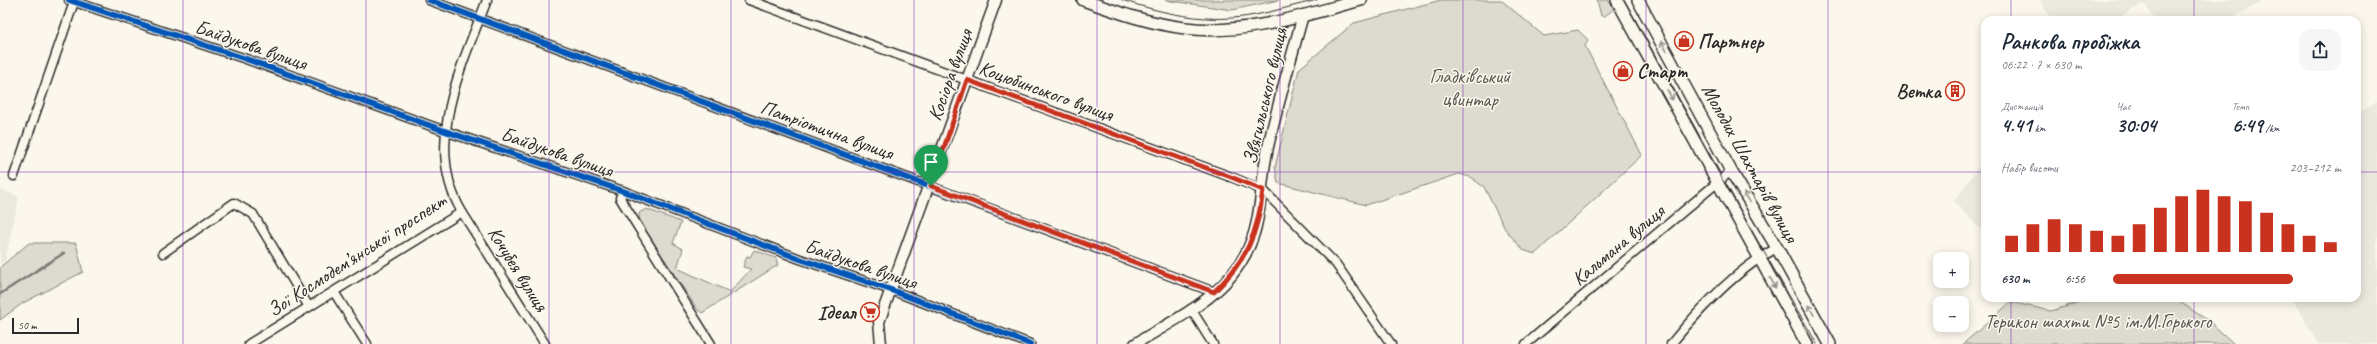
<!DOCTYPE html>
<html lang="uk">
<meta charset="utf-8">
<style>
body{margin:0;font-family:Caveat,sans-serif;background:#f6f6f7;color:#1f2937;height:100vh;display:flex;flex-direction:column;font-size:15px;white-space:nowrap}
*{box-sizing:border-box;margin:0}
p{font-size:13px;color:#747a83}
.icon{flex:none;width:22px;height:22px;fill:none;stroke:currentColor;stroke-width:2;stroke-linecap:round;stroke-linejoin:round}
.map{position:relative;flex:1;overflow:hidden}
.panel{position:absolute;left:1981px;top:16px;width:380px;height:286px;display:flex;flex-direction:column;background:#fff;border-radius:12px;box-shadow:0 2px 10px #0003}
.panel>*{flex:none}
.buttons{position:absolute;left:1933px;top:252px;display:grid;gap:8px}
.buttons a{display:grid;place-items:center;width:36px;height:36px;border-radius:8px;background:#fff;box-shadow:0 2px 10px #0003;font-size:20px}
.scale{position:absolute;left:12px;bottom:10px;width:67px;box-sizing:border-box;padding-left:4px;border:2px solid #2b2b2b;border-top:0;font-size:11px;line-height:14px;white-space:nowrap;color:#2b2b2b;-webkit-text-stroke:3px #fbf7ec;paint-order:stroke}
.pin{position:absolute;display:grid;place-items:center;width:34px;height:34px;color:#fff;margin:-41px -17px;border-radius:50% 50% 50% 0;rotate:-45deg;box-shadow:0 0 4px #0007}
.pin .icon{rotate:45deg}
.round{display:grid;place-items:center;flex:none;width:42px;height:42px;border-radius:12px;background:#f6f6f7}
.head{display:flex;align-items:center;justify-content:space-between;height:68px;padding:0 20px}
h1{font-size:22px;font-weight:700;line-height:30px}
.figures{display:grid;grid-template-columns:repeat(3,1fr);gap:6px;height:68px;padding:4px 20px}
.figures div{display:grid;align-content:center}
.figures b{font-size:20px;font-weight:700}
.figures small{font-size:11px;font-weight:400}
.figures p{font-size:11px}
.chart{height:112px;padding:8px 20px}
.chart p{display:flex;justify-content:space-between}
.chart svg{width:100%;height:72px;margin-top:4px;stroke:#c8321e;stroke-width:6}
ul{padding:0 20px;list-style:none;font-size:13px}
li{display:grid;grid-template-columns:64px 48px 1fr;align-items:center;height:30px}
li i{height:10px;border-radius:5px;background:#c8321e}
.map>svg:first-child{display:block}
.built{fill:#ebe8de}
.green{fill:#dddad0;stroke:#84827e}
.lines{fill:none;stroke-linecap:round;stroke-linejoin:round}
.stream{stroke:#7b7a75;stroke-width:2.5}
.minor-casing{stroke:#2b2b2b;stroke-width:11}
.tertiary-casing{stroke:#2b2b2b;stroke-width:13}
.secondary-casing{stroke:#2b2b2b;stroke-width:14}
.minor{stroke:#fbf7ec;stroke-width:8}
.tertiary{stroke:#fbf7ec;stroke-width:10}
.secondary{stroke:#fbf7ec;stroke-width:11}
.tram{stroke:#2b2b2b;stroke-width:1}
.cycleway-casing{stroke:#fbf7ec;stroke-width:8}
.cycleway{stroke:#0057b8;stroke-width:6}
.oneway{stroke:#93918c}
.route-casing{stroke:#fff;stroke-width:8}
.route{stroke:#c8321e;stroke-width:5}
.grid{fill:none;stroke:#7b2cbf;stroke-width:1;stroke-opacity:0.55}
.labels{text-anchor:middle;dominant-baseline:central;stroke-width:3;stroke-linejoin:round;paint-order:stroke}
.poi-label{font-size:20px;font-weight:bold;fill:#2b2b2b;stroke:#fbf7ec;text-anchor:start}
.street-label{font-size:20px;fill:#2b2b2b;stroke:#fbf7ec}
.park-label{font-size:20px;fill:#585754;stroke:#fbf7ec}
</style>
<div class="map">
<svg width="2377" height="344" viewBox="0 0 2377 344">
<rect width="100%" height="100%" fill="#fbf7ec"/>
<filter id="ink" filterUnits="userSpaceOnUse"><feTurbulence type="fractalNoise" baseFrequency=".025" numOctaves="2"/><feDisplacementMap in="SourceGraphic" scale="8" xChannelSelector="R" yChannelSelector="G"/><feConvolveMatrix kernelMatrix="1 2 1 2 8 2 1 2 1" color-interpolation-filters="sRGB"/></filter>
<g filter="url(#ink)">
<g class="built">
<path d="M2040,0H2261L2260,3L2228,20H2155L2144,3L2114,20H2051Z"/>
<path d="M2377,101V344H2318L2292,298H2357V114Z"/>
<path d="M1985,157V234L1954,202Z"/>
<path d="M0,189L19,197L5,261L0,264Z"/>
</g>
<g class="green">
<path d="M1165,0H1279L1232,10Z"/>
<path d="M1441,0H1501L1544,36L1578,30L1588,40L1585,46L1642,155L1535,254L1523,250L1505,229L1484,187L1470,177L1459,174L1366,205L1278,183L1275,167L1299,69L1354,23Z"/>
<path d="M1597,0H1608L1614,9L1605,16H1601Z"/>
<path d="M646,209L681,222L673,243L683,249L677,268L730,292L751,269L743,267L747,256L750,257L754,250L776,258L778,265L702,313L697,309L640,222L639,213Z"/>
<path d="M29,243H76L83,272L23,303L0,320V267Z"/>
<path d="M2093,298H2174L2210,322L2234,344H1963L2011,302L2051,311Z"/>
</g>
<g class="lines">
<path class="stream" d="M0,294L64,253"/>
<defs>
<g id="minor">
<path d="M69,0L246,59L445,131L623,191L800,259L891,290L1030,344"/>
<path d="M429,0L1214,292"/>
<path d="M749,0L1231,177L1263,190L1336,264L1391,344"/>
<path d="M14,176L74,2"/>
<path d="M623,191L620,198L711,344"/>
<path d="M462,212L545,344"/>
<path d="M163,253L234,203L253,214L309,307"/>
<path d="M334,292L367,344"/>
<path d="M1191,309L1213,344"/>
<path d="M249,344L462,212C422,145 462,65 487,0"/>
<path d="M1526,344L1731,171"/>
<path d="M1671,344C1698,311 1739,267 1777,248"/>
</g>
<g id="tertiary">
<path d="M881,344L879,322L996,0"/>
<path d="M1135,344C1167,324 1207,305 1231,276C1266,233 1257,196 1268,147C1278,103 1291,59 1303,15"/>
</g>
<g id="secondary">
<path d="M1083,0C1117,12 1150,24 1185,28C1244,36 1304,15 1361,0"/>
<path d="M1617,0L1807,344"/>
<path d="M1638,0L1731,171L1777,248L1830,344"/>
</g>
</defs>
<use href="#minor" class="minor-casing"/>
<use href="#tertiary" class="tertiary-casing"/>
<use href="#secondary" class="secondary-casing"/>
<use href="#minor" class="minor"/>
<use href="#tertiary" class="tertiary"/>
<use href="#secondary" class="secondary"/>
<g class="tram">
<path d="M1122,0C1164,14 1210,24 1255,15C1276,11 1296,5 1317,0"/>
<path d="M1624,0L1722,179L1817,344"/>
</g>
<defs>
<g id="cycleway">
<path d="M69,0L246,59L445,131L623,191L800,259L891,290L1030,344"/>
<path d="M429,0L1214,292"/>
</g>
</defs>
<use href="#cycleway" class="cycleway-casing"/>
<use href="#cycleway" class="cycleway"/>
</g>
<defs><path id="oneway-shaft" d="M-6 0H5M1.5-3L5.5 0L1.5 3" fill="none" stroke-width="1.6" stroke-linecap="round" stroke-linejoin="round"/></defs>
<g class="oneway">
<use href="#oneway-shaft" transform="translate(1664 46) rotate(-119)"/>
<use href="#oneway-shaft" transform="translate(1670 95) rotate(61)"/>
<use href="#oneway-shaft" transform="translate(1747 197) rotate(-121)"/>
<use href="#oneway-shaft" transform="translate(1773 283) rotate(61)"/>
<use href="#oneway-shaft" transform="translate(1811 310) rotate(-119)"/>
</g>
</g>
<g class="lines" filter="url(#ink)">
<defs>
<path id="route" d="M967,80L1231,177L1263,190C1258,234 1246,261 1214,292L931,186Z"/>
</defs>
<use href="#route" class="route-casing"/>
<use href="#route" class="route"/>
</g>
<path class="grid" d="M183,0V344M366,0V344M549,0V344M731,0V344M914,0V344M1097,0V344M1280,0V344M1463,0V344M1646,0V344M1828,0V344M2011,0V20M2194,0V20M0,172H1985M2357,172H2377M2011,298V344M2194,298V344"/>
<defs>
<symbol id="shop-ring" viewBox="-11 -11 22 22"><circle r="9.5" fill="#fbf7ec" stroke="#c8321e" stroke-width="1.5"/><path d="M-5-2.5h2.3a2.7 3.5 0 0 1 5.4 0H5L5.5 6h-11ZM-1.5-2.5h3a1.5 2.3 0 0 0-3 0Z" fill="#c8321e"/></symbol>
<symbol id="building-ring" viewBox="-11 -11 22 22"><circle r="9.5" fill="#fbf7ec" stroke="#c8321e" stroke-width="1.5"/><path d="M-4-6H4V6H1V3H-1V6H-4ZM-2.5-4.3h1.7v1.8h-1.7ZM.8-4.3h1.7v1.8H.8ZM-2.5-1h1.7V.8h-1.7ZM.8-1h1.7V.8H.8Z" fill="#c8321e"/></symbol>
<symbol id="supermarket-ring" viewBox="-11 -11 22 22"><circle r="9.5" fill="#fbf7ec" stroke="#c8321e" stroke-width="1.5"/><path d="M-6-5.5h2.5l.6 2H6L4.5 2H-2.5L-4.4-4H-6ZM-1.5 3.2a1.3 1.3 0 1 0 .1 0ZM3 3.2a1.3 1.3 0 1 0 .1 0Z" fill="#c8321e"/></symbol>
</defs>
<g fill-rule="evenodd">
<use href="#shop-ring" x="1673" y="30" width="22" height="22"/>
<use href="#shop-ring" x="1612" y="60" width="22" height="22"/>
<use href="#building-ring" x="1944" y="80" width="22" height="22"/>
<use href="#supermarket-ring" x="859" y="301" width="22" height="22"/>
</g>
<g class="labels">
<g class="poi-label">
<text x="1698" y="41">Партнер</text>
<text x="1637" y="71">Старт</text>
<text x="1941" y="91" text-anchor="end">Ветка</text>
<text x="856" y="312" text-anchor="end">Ідеал</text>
</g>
<g class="street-label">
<text transform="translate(251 45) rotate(19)">Байдукова вулиця</text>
<text transform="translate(950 75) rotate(-70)">Косіора вулиця</text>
<text transform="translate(1046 91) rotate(20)">Коцюбинського вулиця</text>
<text transform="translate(1265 96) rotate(-77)">Звягильського вулиця</text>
<text transform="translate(827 130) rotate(20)">Патріотична вулиця</text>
<text transform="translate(557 152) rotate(19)">Байдукова вулиця</text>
<text transform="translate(1750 163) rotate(61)">Молодих Шахтарів вулиця</text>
<text transform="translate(1618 245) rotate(-40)">Кальмана вулиця</text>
<text transform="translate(357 255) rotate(-33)">Зої Космодем’янської проспект</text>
<text transform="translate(861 264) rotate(19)">Байдукова вулиця</text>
<text transform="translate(518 269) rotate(58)">Кочубея вулиця</text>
</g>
<g class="park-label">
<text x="1470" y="76">Гладківський<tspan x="1470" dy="23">цвинтар</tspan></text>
<text x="2098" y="321">Терикон шахти №5 ім.М.Горького</text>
</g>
</g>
</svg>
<div class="buttons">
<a>+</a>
<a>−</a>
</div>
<div class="scale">50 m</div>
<div class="pin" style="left:931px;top:186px;background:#1e9e55"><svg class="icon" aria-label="arrive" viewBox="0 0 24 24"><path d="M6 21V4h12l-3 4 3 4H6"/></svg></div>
<section class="panel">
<div class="head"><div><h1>Ранкова пробіжка</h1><p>06:22 · 7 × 630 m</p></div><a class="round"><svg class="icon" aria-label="share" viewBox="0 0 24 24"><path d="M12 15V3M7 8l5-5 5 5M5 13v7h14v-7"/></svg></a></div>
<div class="figures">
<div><p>Дистанція</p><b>4.41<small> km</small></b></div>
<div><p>Час</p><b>30:04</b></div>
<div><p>Темп</p><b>6:49<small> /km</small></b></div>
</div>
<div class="chart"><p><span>Набір висоти</span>203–212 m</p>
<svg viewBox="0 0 160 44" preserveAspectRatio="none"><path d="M5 44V34M15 44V27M25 44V24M35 44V27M45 44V31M55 44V34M65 44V27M75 44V17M85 44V10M95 44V6M105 44V10M115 44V13M125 44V20M135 44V27M145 44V34M155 44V38"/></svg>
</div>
<ul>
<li><b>630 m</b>6:56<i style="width:79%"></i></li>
</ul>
</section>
</div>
